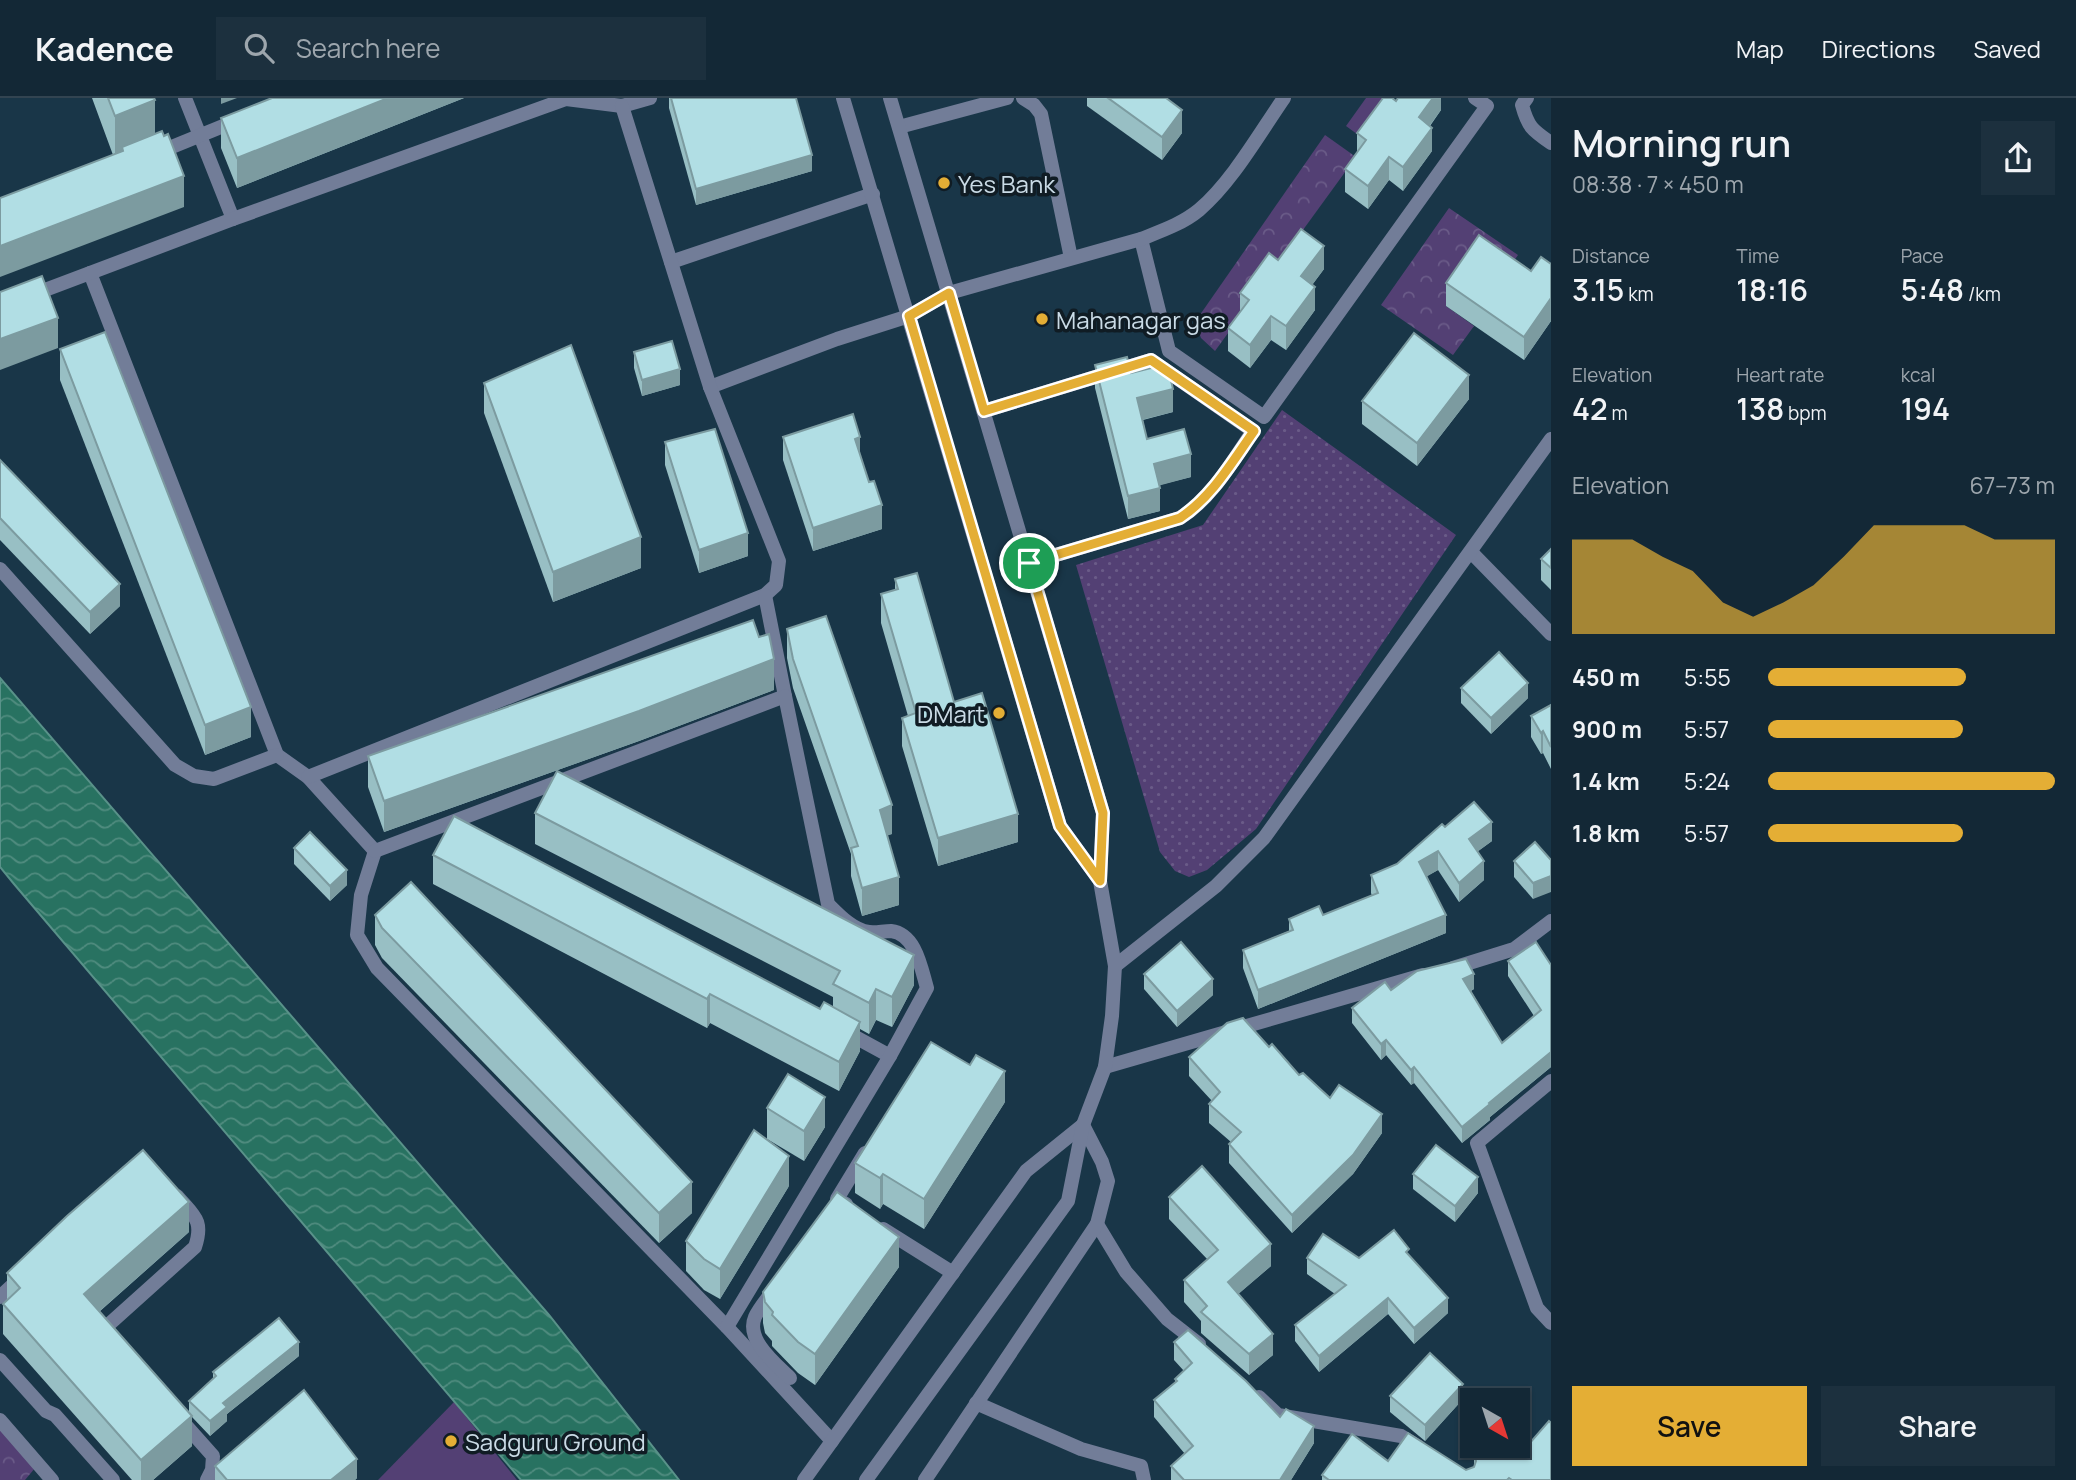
<!DOCTYPE html>
<meta charset="utf-8">
<style>
body{margin:0;font-family:Manrope,sans-serif;background:#1c303e;color:#f1f3f6;height:100vh;display:flex;flex-direction:column;font-size:26px;white-space:nowrap}
*{box-sizing:border-box;margin:0}
p{font-size:23px;color:#9da6ad}
.icon{flex:none;width:38px;height:38px;fill:none;stroke:currentColor;stroke-width:2;stroke-linecap:round;stroke-linejoin:round}
.map{position:relative;flex:1;overflow:hidden}
.details{display:flex;flex-direction:column;background:#132836;width:525px}
.details>*{flex:none}
.needle{width:46px;rotate:141deg}
.fabs{position:absolute;left:1460px;top:1290px;display:grid;gap:14px}
.fabs a{display:grid;place-items:center;width:70px;height:70px;border-radius:0px;background:#132836;box-shadow:0 2px 5px #0004,0 0 0 2px #324451;font-size:35px}
.pin{position:absolute;display:grid;place-items:center;width:60px;height:60px;color:#fff;margin:-30px;border:4px solid #fff;border-radius:50%;box-shadow:0 2px 7px #0007}
.round{display:grid;place-items:center;flex:none;width:74px;height:74px;border-radius:0px;background:#1c303e}
.summary{display:flex;align-items:center;justify-content:space-between;height:119px;padding:0 21px}
h1{font-size:38px;font-weight:600;line-height:52px}
.metrics{display:grid;grid-template-columns:repeat(3,1fr);gap:10px;height:119px;padding:7px 21px}
.metrics div{display:grid;align-content:center}
.metrics b{font-size:30px;font-weight:600}
.metrics small{font-size:19px;font-weight:400}
.metrics p{font-size:19px}
.chart{height:196px;padding:14px 21px}
.chart p{display:flex;justify-content:space-between}
.chart svg{width:100%;height:126px;margin-top:7px;fill:#e4ae35;opacity:.7}
.cta{display:flex;gap:14px;margin-top:auto;padding:14px 21px}
.cta a{flex:1;height:80px;border-radius:0px;background:#e4ae35;color:#111;font-size:28px;font-weight:600;line-height:80px;text-align:center}
.cta a+a{background:#1c303e;color:#f1f3f6}
ul{padding:0 21px;list-style:none;font-size:23px}
li{display:grid;grid-template-columns:112px 84px 1fr;align-items:center;height:52px}
li i{height:18px;border-radius:9px;background:#e4ae35}
header{display:flex;align-items:center;gap:42px;box-sizing:border-box;height:98px;padding:0 35px;background:#132836;border-bottom:2px solid #324451}
header strong{font-size:33px}
nav{display:flex;gap:38px;margin-inline-start:auto;font-size:24px}
.search{width:490px;height:63px;background:#1c303e;display:flex;align-items:center;gap:18px;box-sizing:border-box;padding:0 24px;border-radius:0px;color:#9da6ad;font-size:26px}
main{display:flex;flex:1;min-height:0}
.map>svg:first-child{display:block}
.grass{fill:url(#grass-dots)}
.park{fill:url(#park-crowns)}
.pitch{fill:#534074}
.water{fill:url(#water-waves);stroke:#599289;stroke-width:2}
.lines{fill:none;stroke-linecap:round;stroke-linejoin:round}
.service{stroke:#727d98;stroke-width:14}
.minor{stroke:#727d98;stroke-width:14}
.tertiary{stroke:#727d98;stroke-width:14}
.wall{fill:#98bfc4}
.shaded-wall{fill:#7c9ba0}
.building{fill:#b1dee4;stroke:#7c9ba0;stroke-width:2}
.route-casing{stroke:#fff;stroke-width:14}
.route{stroke:#e4ae35;stroke-width:9}
.poi-dot{fill:#e4ae35;stroke:#101c24;stroke-width:2.5}
.labels{text-anchor:middle;dominant-baseline:central;stroke-width:7;stroke-linejoin:round;paint-order:stroke}
.poi-label{font-size:24px;fill:#cadbe6;stroke:#101c24;text-anchor:start}
</style>
<header>
<strong>Kadence</strong>
<div class="search"><svg class="icon" aria-label="search" viewBox="0 0 24 24"><circle cx="10" cy="10" r="6"/><path d="M15 15l6 6"/></svg>Search here</div>
<nav><a>Map</a><a>Directions</a><a>Saved</a></nav>
</header>
<main>
<div class="map">
<svg width="1551" height="1382" viewBox="0 0 1551 1382">
<defs>
<pattern id="grass-dots" width="8" height="8" patternUnits="userSpaceOnUse" patternTransform="scale(1.75)"><rect width="8" height="8" fill="#534074"/><path d="M2 2h.1M6 6h.1" fill="none" stroke="#6a5b88" stroke-width="1.8" stroke-linecap="round"/></pattern>
<pattern id="park-crowns" width="20" height="18" patternUnits="userSpaceOnUse" patternTransform="scale(1.75)"><rect width="20" height="18" fill="#534074"/><path d="M2 6a3 3 0 1 1 6 0M12 15a3 3 0 1 1 6 0" fill="none" stroke="#6a5b88"/></pattern>
<pattern id="water-waves" width="16" height="10" patternUnits="userSpaceOnUse" patternTransform="scale(1.75)"><rect width="16" height="10" fill="#287261"/><path d="M0 5q4-4 8 0t8 0" fill="none" stroke="#508c7f"/></pattern>
</defs>
<rect width="100%" height="100%" fill="#193648"/>
<path class="grass" d="M1282,312L1456,437L1256,731L1207,772L1189,779L1175,773L1160,754L1076,467L1203,427Z"/>
<g class="park">
<path d="M1325,37L1356,59L1215,253L1201,240L1195,224Z"/>
<path d="M1449,110L1518,157L1504,177L1446,208L1474,228L1453,257L1381,207Z"/>
<path d="M0,1319L40,1364L25,1382H0Z"/>
</g>
<g class="pitch">
<path d="M1366,0H1390L1361,39L1346,28Z"/>
<path d="M454,1304L517,1382H378Z"/>
</g>
<path class="water" d="M0,580L549,1217L679,1382H521L14,786L0,769Z"/>
<g class="lines">
<g class="service">
<path d="M1141,141L1169,253L1264,319L1487,8L1475,0"/>
<path d="M984,313L1151,262L1253,333C1232,364 1212,400 1180,420L1029,465"/>
</g>
<g class="minor">
<path d="M185,0L233,121"/>
<path d="M1023,0L1034,7L1041,16L1071,160"/>
<path d="M1527,0L1522,7C1528,29 1532,32 1551,45"/>
<path d="M899,29L1007,0"/>
<path d="M157,55L238,22"/>
<path d="M671,164L873,96"/>
<path d="M90,175L277,657L308,679L375,753"/>
<path d="M0,209L233,121L566,1L622,8L650,0"/>
<path d="M710,289L837,241L909,218L949,195L1141,141C1161,133 1182,126 1199,112C1232,84 1259,36 1284,0"/>
<path d="M1471,454L1551,536"/>
<path d="M0,471L175,667L194,678L214,681L277,657"/>
<path d="M308,679L765,497L776,487L779,463L710,289L622,8"/>
<path d="M375,753L361,797L357,837L377,870L727,1229L832,1343"/>
<path d="M375,753L785,598L765,497"/>
<path d="M1115,868L1216,788L1264,740L1551,341"/>
<path d="M1453,870L1514,851L1551,823"/>
<path d="M846,934L890,958"/>
<path d="M1105,969L1423,877"/>
<path d="M1551,983L1477,1045L1537,1210L1551,1225"/>
<path d="M846,1106L837,1101L865,1055"/>
<path d="M1097,1126L1126,1174L1167,1221L1199,1246"/>
<path d="M883,1131L953,1175"/>
<path d="M774,1191C768,1200 759,1210 755,1219C745,1242 776,1266 790,1280"/>
<path d="M0,1199L19,1181"/>
<path d="M727,1229L890,958L927,890C921,870 916,836 891,833C883,833 876,835 869,834C853,832 839,817 828,806L785,598"/>
<path d="M110,1241L106,1229L195,1149C204,1122 194,1118 177,1098"/>
<path d="M0,1262L46,1313L55,1317L113,1382"/>
<path d="M1259,1299L1278,1317L1401,1338L1419,1349"/>
<path d="M976,1305L1081,1351L1141,1368L1144,1382"/>
<path d="M0,1322L52,1382"/>
<path d="M181,1322L213,1358L212,1372L207,1382"/>
<path d="M925,1382L1097,1126L1108,1083L1102,1064L1083,1027"/>
</g>
<g class="tertiary">
<path d="M843,0L1060,728L1100,783"/>
<path d="M804,1382L1026,1073L1083,1027"/>
<path d="M866,1382L1068,1103L1083,1027L1105,969L1112,918L1115,868L1100,783L1103,715L890,0"/>
</g>
</g>
<g class="wall">
<path d="M92,0H154L155,36L184,109L113,57Z"/>
<path d="M272,0H464L237,90L221,50V20Z"/>
<path d="M669,0H796L812,73L696,107L669,10Z"/>
<path d="M1087,0H1166L1182,35L1162,62L1087,8Z"/>
<path d="M1441,0V12L1430,28L1432,53L1403,93L1389,82L1368,111L1345,94V71L1357,55V35L1396,3Z"/>
<path d="M1278,162L1324,171L1312,187L1315,212L1286,252L1271,242L1250,270L1228,253V230L1240,214V195Z"/>
<path d="M1551,166V223L1524,262L1446,208V185L1531,173Z"/>
<path d="M60,251L251,639L205,657L60,282Z"/>
<path d="M634,254L680,287L642,298L634,270Z"/>
<path d="M1095,267L1131,275L1173,314L1143,322L1147,341L1191,379L1159,387L1160,413L1128,421L1095,290Z"/>
<path d="M484,285L641,470L553,504L484,315Z"/>
<path d="M1469,301L1417,368L1362,326V303Z"/>
<path d="M783,339L860,359L882,431L813,453L783,362Z"/>
<path d="M665,344L748,458L699,475L665,367Z"/>
<path d="M0,362L120,508L90,536L0,442Z"/>
<path d="M1551,451V492L1541,482V461Z"/>
<path d="M895,481L954,604L1018,744L938,768L902,648V620L908,618L881,525V496L895,492Z"/>
<path d="M787,531L892,736L887,737L899,807L862,818L851,778V756L793,590L787,560Z"/>
<path d="M1461,590L1528,600L1491,636L1461,605Z"/>
<path d="M774,592L639,643L384,734L368,689V658Z"/>
<path d="M1551,607V671L1543,655L1541,656L1531,639V618Z"/>
<path d="M535,715L914,887L892,929L876,922L869,936L860,931V953L839,993L710,925L707,930L433,786V757L820,911L833,909V899L535,746Z"/>
<path d="M1445,729L1492,743L1478,753L1484,782L1459,804L1438,772L1427,778L1446,835L1258,911L1243,870V852L1289,833V821L1323,817L1372,798L1371,795V777L1397,766Z"/>
<path d="M294,750L347,787L330,803L294,766Z"/>
<path d="M1551,762L1533,801L1514,779V763Z"/>
<path d="M375,817L692,1115L659,1145L382,860L375,847Z"/>
<path d="M1508,863L1551,867V969L1490,1019V1022L1462,1045L1414,985L1411,987L1386,957L1381,962L1352,925V910L1391,892L1474,891L1471,893L1502,945L1534,918L1508,878Z"/>
<path d="M1144,876L1213,897L1177,929L1144,891Z"/>
<path d="M1269,949L1299,977L1330,1000L1382,1035L1353,1076L1292,1135L1229,1065V1046L1231,1044L1209,1025V1006L1212,1003L1189,978V959Z"/>
<path d="M1005,1004L924,1131L883,1106L880,1111L855,1095V1065Z"/>
<path d="M767,1010L825,1029L804,1063L767,1041Z"/>
<path d="M1413,1076L1478,1095L1455,1124L1413,1091Z"/>
<path d="M789,1088L720,1201L704,1192L686,1173V1143Z"/>
<path d="M1169,1099L1271,1168L1238,1196L1273,1257L1249,1277L1201,1235V1223L1184,1204V1182L1208,1162L1169,1121Z"/>
<path d="M189,1134L99,1214L189,1315V1303L213,1282V1274L299,1258L227,1316V1323L210,1338L192,1319V1348L153,1382H132L3,1236V1206L7,1202V1175Z"/>
<path d="M1409,1157L1448,1215L1414,1246L1388,1216L1319,1274L1295,1243V1227L1335,1196L1307,1176V1160H1359Z"/>
<path d="M899,1169L815,1287L798,1275L772,1248V1243L765,1235L763,1225V1194Z"/>
<path d="M1174,1244L1280,1319L1314,1345L1291,1382H1171V1368L1185,1356L1154,1319V1302L1175,1284V1281L1184,1273L1174,1262Z"/>
<path d="M1390,1298L1463,1301L1425,1343L1390,1314Z"/>
<path d="M1523,1353L1551,1382H1322V1377L1388,1363L1466,1372L1474,1369V1357Z"/>
<path d="M215,1368L357,1380L355,1382H215Z"/>
</g>
<g class="shaded-wall">
<path d="M221,0H237L221,6Z"/>
<path d="M388,0H464L237,90V60Z"/>
<path d="M1433,0H1441V12L1419,42V19Z"/>
<path d="M155,2V45L123,53L122,49V59L115,62V18Z"/>
<path d="M1182,12V35L1162,62V39Z"/>
<path d="M1432,30V53L1403,93V69Z"/>
<path d="M812,57V73L696,107V91Z"/>
<path d="M1389,59V82L1368,111V88Z"/>
<path d="M184,78V109L0,179V148Z"/>
<path d="M1324,148V171L1301,202V178Z"/>
<path d="M1315,189V212L1286,252V228Z"/>
<path d="M1551,200V223L1524,262V239Z"/>
<path d="M1271,218V242L1250,270V247Z"/>
<path d="M58,220V250L0,272V241Z"/>
<path d="M680,271V287L642,298V282Z"/>
<path d="M1469,277V301L1417,368V345Z"/>
<path d="M1173,291V314L1137,323V300Z"/>
<path d="M860,339V362L855,341Z"/>
<path d="M1191,356V379L1154,389V366Z"/>
<path d="M1160,390V413L1128,421V398Z"/>
<path d="M882,407V431L813,453V430Z"/>
<path d="M748,435V458L699,475V452Z"/>
<path d="M641,439V470L553,504V474Z"/>
<path d="M120,486V508L90,536V514Z"/>
<path d="M774,561V592L639,643L384,734V703Z"/>
<path d="M1528,585V600L1491,636V620Z"/>
<path d="M251,609V639L205,657V627Z"/>
<path d="M1543,633V655L1541,656V635Z"/>
<path d="M892,707V736L880,740V712Z"/>
<path d="M1018,716V744L938,768V740Z"/>
<path d="M1492,724V743L1469,760V741Z"/>
<path d="M1438,753V772L1419,783V764Z"/>
<path d="M1484,763V782L1459,804V785Z"/>
<path d="M347,772V787L330,803V788Z"/>
<path d="M1551,778V794L1533,801V785Z"/>
<path d="M899,779V807L862,818V790Z"/>
<path d="M1446,817V835L1258,911V892Z"/>
<path d="M914,857V887L892,929V899Z"/>
<path d="M1474,876V891L1463,897V881Z"/>
<path d="M1213,881V897L1177,929V913Z"/>
<path d="M876,891V922L869,936V905Z"/>
<path d="M710,896V925L707,930V901Z"/>
<path d="M860,924V953L839,993V964Z"/>
<path d="M1386,942V957L1381,962V946Z"/>
<path d="M1551,954V969L1490,1019V1022L1462,1045V1029L1489,1005Z"/>
<path d="M1414,969V985L1411,987V972Z"/>
<path d="M1005,973V1004L924,1131V1101Z"/>
<path d="M825,999V1029L804,1063V1033Z"/>
<path d="M1382,1016V1035L1353,1076L1292,1135V1117Z"/>
<path d="M789,1058V1088L720,1201V1171Z"/>
<path d="M883,1076V1106L880,1111V1080Z"/>
<path d="M1478,1079V1095L1455,1124V1108Z"/>
<path d="M692,1084V1115L659,1145V1115Z"/>
<path d="M189,1104V1134L84,1227V1196Z"/>
<path d="M899,1139V1169L815,1287V1256Z"/>
<path d="M1271,1146V1168L1228,1205V1184Z"/>
<path d="M1388,1200V1216L1319,1274V1258Z"/>
<path d="M1448,1200V1215L1414,1246V1230Z"/>
<path d="M1273,1236V1257L1249,1277V1256Z"/>
<path d="M299,1244V1258L227,1316V1323L210,1338V1323L223,1305Z"/>
<path d="M1463,1286V1301L1425,1343V1327Z"/>
<path d="M192,1318V1348L153,1382H141V1362Z"/>
<path d="M1314,1328V1345L1291,1382H1280Z"/>
<path d="M357,1361V1380L355,1382H331Z"/>
</g>
<g class="building">
<path d="M108,0H154L155,2L115,18Z"/>
<path d="M272,0H388L237,60L221,20Z"/>
<path d="M671,0H796L812,57L696,91Z"/>
<path d="M1108,0H1166L1182,12L1162,39Z"/>
<path d="M1383,0H1392L1396,3L1398,0H1433L1419,19L1432,30L1403,69L1389,59L1368,88L1345,71L1366,42L1357,35Z"/>
<path d="M162,33L164,38L168,36L184,78L0,148V100L123,53L122,49Z"/>
<path d="M1301,131L1324,148L1301,178L1315,189L1286,228L1271,218L1250,247L1228,230L1249,202L1240,195L1269,155L1278,162Z"/>
<path d="M1479,137L1531,173L1541,159L1551,166V200L1524,239L1446,185Z"/>
<path d="M42,178L58,220L0,241V194Z"/>
<path d="M105,234L251,609L205,627L60,251Z"/>
<path d="M1414,235L1469,277L1417,345L1362,303Z"/>
<path d="M672,243L680,271L642,282L634,254Z"/>
<path d="M571,247L641,439L553,474L484,285Z"/>
<path d="M1127,259L1131,275L1167,266L1173,291L1137,300L1147,341L1184,331L1191,356L1154,366L1160,390L1128,398L1095,267Z"/>
<path d="M853,316L860,339L855,341L869,384L874,383L882,407L813,430L783,339Z"/>
<path d="M715,331L748,435L699,452L665,344Z"/>
<path d="M0,362L120,486L90,514L0,420Z"/>
<path d="M1551,451V470L1541,461Z"/>
<path d="M917,475L954,604L982,595L1018,716L938,740L902,620L916,615L881,496L898,491L895,481Z"/>
<path d="M826,518L892,707L880,712L899,779L862,790L851,750L858,748L793,561L787,531Z"/>
<path d="M753,522L759,539L769,536L774,561L639,613L384,703L368,658Z"/>
<path d="M1499,554L1528,585L1491,620L1461,590Z"/>
<path d="M1551,607V649L1543,633L1541,635L1531,618Z"/>
<path d="M557,673L914,857L892,899L876,891L869,905L833,886L840,873L535,715Z"/>
<path d="M1474,704L1492,724L1469,741L1484,763L1459,785L1438,753L1419,764L1446,817L1258,892L1243,852L1293,832L1289,821L1319,808L1323,817L1378,795L1371,777L1397,766L1442,726L1445,729Z"/>
<path d="M454,718L820,911L824,904L860,924L839,964L710,896L707,901L433,757Z"/>
<path d="M310,734L347,772L330,788L294,750Z"/>
<path d="M1535,744L1551,762V778L1533,785L1514,763Z"/>
<path d="M411,784L692,1084L659,1115L382,830L375,817Z"/>
<path d="M1181,844L1213,881L1177,913L1144,876Z"/>
<path d="M1536,844L1551,867V954L1489,1005L1490,1006L1462,1029L1414,969L1411,972L1386,942L1381,946L1352,910L1385,884L1391,892L1417,873L1466,861L1474,876L1463,881L1502,945L1541,912L1508,863Z"/>
<path d="M1243,920L1269,949L1272,946L1299,977L1303,975L1330,1000L1339,987L1382,1016L1353,1057L1292,1117L1229,1046L1241,1034L1209,1006L1220,994L1189,959L1227,925Z"/>
<path d="M931,944L970,967L976,957L1005,973L924,1101L883,1076L880,1080L855,1065Z"/>
<path d="M788,976L825,999L804,1033L767,1010Z"/>
<path d="M754,1032L789,1058L720,1171L704,1161L686,1143Z"/>
<path d="M1436,1047L1478,1079L1455,1108L1413,1076Z"/>
<path d="M143,1052L189,1104L84,1196L192,1318L141,1362L3,1206L20,1190L7,1175L67,1118Z"/>
<path d="M1202,1068L1271,1146L1228,1184L1273,1236L1249,1256L1201,1214L1207,1208L1184,1182L1218,1152L1169,1099Z"/>
<path d="M837,1094L899,1139L815,1256L798,1244L772,1217L773,1214L765,1204L763,1194Z"/>
<path d="M1394,1132L1409,1151L1406,1154L1448,1200L1414,1230L1388,1200L1319,1258L1295,1227L1346,1187L1307,1160L1323,1136L1359,1160Z"/>
<path d="M279,1220L299,1244L223,1305L227,1309L210,1323L189,1303L216,1278L213,1274Z"/>
<path d="M1188,1232L1246,1283L1280,1319L1286,1311L1314,1328L1280,1382H1184L1171,1368L1193,1348L1154,1302L1177,1283L1175,1281L1192,1265L1174,1244Z"/>
<path d="M1430,1255L1463,1286L1425,1327L1390,1298Z"/>
<path d="M304,1292L357,1361L331,1382H227L215,1368Z"/>
<path d="M1549,1323L1551,1325V1382H1512L1509,1380L1507,1382H1329L1322,1377L1352,1336L1388,1363L1408,1335L1466,1372L1474,1369L1476,1363L1474,1357L1483,1348H1517L1523,1353Z"/>
</g>
<g class="lines">
<defs>
<path id="route" d="M949,195L984,313L1151,262L1254,333C1232,364 1212,399 1180,420L1029,465L1103,715L1100,783L1060,728L909,218Z"/>
</defs>
<use href="#route" class="route-casing"/>
<use href="#route" class="route"/>
</g>
<g class="poi-dot">
<circle cx="944" cy="85" r="7"/>
<circle cx="1042" cy="221" r="7"/>
<circle cx="999" cy="615" r="7"/>
<circle cx="451" cy="1343" r="7"/>
</g>
<g class="labels">
<g class="poi-label">
<text x="958" y="85">Yes Bank</text>
<text x="1056" y="221">Mahanagar gas</text>
<text x="985" y="615" text-anchor="end">DMart</text>
<text x="465" y="1343">Sadguru Ground</text>
</g>
</g>
</svg>
<div class="fabs">
<a><svg class="needle" viewBox="-14 -14 28 28"><path d="M0-13l5 13h-10z" fill="#e53935"/><path d="M0 13l5-13h-10z" fill="#9da6ad"/></svg></a>
</div>
<div class="pin" style="left:1029px;top:465px;background:#1e9e55"><svg class="icon" aria-label="arrive" viewBox="0 0 24 24"><path d="M6 21V4h12l-3 4 3 4H6"/></svg></div>
</div>
<section class="details">
<div class="summary"><div><h1>Morning run</h1><p>08:38 · 7 × 450 m</p></div><a class="round"><svg class="icon" aria-label="share" viewBox="0 0 24 24"><path d="M12 15V3M7 8l5-5 5 5M5 13v7h14v-7"/></svg></a></div>
<div class="metrics">
<div><p>Distance</p><b>3.15<small> km</small></b></div>
<div><p>Time</p><b>18:16</b></div>
<div><p>Pace</p><b>5:48<small> /km</small></b></div>
</div>
<div class="metrics">
<div><p>Elevation</p><b>42<small> m</small></b></div>
<div><p>Heart rate</p><b>138<small> bpm</small></b></div>
<div><p>kcal</p><b>194</b></div>
</div>
<div class="chart"><p><span>Elevation</span>67–73 m</p>
<svg viewBox="0 0 160 44" preserveAspectRatio="none"><path d="M0 44V11L10 11L20 11L30 17L40 22L50 33L60 38L70 33L80 27L90 17L100 6L110 6L120 6L130 6L140 11L150 11L160 11V44z"/></svg>
</div>
<ul>
<li><b>450 m</b>5:55<i style="width:69%"></i></li>
<li><b>900 m</b>5:57<i style="width:68%"></i></li>
<li><b>1.4 km</b>5:24<i style="width:100%"></i></li>
<li><b>1.8 km</b>5:57<i style="width:68%"></i></li>
</ul>
<div class="cta"><a>Save</a><a>Share</a></div>
</section>
</main>
